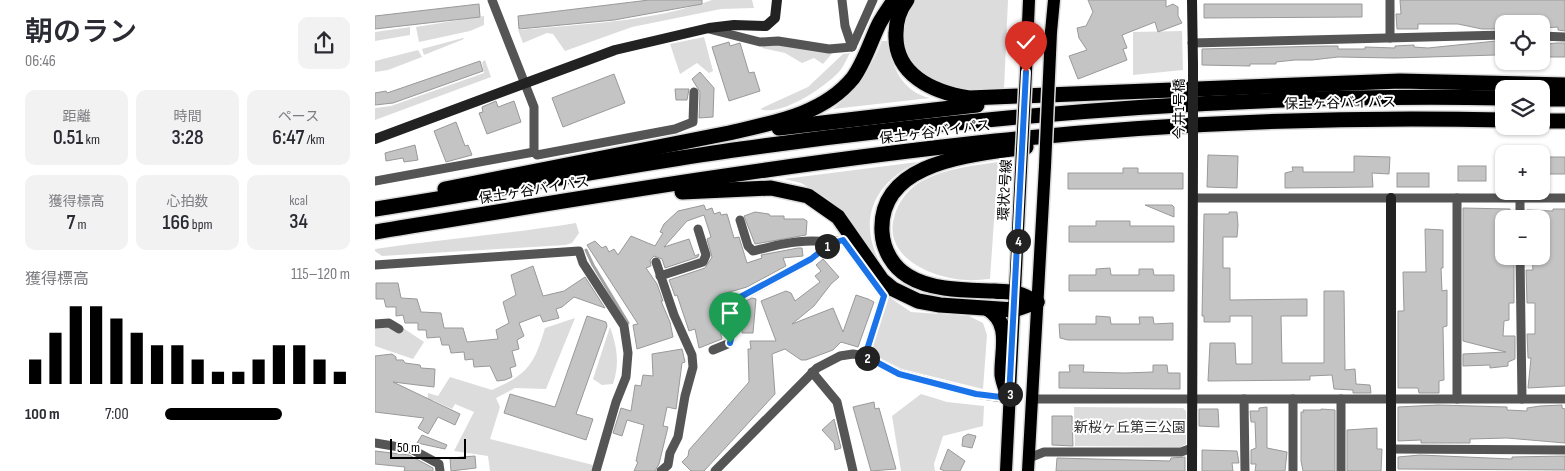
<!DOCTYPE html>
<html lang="ja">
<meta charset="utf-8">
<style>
body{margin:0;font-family:"Sofia Sans Condensed","Noto Sans JP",sans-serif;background:#f2f2f3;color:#2b2b33;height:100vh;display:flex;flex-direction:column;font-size:19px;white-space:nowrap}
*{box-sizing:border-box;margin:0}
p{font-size:16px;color:#7c7c81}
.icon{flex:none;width:28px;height:28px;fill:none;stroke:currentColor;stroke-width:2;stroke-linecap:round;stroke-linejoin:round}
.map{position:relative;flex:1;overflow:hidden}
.sheet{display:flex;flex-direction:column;background:#fff;width:375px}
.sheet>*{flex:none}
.fabs{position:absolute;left:1120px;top:15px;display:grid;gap:10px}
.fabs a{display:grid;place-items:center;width:55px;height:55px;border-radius:10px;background:#fff;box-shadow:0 1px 4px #0004;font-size:25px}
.scale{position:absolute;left:15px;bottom:12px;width:76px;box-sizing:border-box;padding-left:5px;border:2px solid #000;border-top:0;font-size:14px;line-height:18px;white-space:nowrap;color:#000;-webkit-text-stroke:4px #fff;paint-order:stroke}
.pin{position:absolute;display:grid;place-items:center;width:42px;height:42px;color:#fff;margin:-51px -21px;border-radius:50% 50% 50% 0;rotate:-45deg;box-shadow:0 0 5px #0007}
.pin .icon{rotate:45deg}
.km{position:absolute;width:25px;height:25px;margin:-12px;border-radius:50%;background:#222;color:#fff;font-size:14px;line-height:25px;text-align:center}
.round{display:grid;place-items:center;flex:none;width:52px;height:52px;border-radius:10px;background:#f2f2f3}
.overview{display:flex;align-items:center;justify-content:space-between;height:85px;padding:0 25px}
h1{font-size:28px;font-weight:600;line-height:38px}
.metrics{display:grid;grid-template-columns:repeat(3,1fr);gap:8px;height:85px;padding:5px 25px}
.metrics div{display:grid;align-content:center;border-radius:10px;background:#f2f2f3;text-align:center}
.metrics b{font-size:21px;font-weight:600}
.metrics small{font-size:14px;font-weight:400}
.metrics p{font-size:14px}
.chart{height:140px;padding:10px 25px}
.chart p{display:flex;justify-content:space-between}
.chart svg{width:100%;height:90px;margin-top:5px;stroke:#000;stroke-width:6}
ul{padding:0 25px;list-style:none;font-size:16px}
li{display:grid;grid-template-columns:80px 60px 1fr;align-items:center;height:38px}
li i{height:12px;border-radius:6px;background:#000}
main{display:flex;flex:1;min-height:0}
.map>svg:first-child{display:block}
.green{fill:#dcdcdc}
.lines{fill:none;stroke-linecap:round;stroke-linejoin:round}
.stream{stroke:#a3a3a3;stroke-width:3}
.building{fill:#c4c4c4;stroke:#999}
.primary-casing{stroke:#dbdbdb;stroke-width:15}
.highway-casing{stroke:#dbdbdb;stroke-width:18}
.street{stroke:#555;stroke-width:9}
.secondary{stroke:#222;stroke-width:10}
.primary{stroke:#000;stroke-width:12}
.highway{stroke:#000;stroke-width:15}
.primary-bridge-casing{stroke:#dbdbdb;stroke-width:15;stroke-linecap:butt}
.secondary-bridge{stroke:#222;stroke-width:10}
.primary-bridge{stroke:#000;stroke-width:12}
.route-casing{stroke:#fff;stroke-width:10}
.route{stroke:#1a73e8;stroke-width:6}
.labels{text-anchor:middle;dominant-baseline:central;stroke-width:4;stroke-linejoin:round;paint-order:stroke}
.street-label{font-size:14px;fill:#000;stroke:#fff}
.park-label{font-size:14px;fill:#333;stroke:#fff}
</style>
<main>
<section class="sheet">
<div class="overview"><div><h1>朝のラン</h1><p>06:46</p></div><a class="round"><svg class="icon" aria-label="share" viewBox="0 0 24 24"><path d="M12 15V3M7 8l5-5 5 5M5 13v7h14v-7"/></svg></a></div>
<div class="metrics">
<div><p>距離</p><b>0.51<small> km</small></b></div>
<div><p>時間</p><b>3:28</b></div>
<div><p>ペース</p><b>6:47<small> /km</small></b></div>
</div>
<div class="metrics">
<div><p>獲得標高</p><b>7<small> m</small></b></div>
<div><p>心拍数</p><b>166<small> bpm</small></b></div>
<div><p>kcal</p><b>34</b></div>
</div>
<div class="chart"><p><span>獲得標高</span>115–120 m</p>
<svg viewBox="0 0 160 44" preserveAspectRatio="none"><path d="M5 44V32M15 44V19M25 44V6M35 44V6M45 44V12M55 44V19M65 44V25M75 44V25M85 44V32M95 44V38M105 44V38M115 44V32M125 44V25M135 44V25M145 44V32M155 44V38"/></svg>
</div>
<ul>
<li><b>100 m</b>7:00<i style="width:63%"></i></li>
</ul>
</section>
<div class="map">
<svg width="1190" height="471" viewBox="0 0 1190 471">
<rect width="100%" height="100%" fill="#fff"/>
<g class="green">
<path d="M337,0H377L379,8L346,9L257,27L190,51L178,34L172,33L148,43L143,30C207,24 276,22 337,0Z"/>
<path d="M540,0H633L629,89C609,89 587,91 567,84C532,73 516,29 540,0Z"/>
<path d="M109,16V25L95,31L44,42L41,27Z"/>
<path d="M35,27V35L0,41V32Z"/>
<path d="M807,31L808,70L758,75V32Z"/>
<path d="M329,37L338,71L334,73L322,63L305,74L295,44Z"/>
<path d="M88,38L89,39L49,55L47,49Z"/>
<path d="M507,41H512C517,66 527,92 555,98L458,109C483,89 495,70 507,41Z"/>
<path d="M388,43L460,50L448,64L439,58L427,63L410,53L387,48Z"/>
<path d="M43,50L47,57L13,70L0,72V61Z"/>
<path d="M475,53C471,60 468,68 463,73C448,88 406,117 385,109L433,87L468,54Z"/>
<path d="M110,60L116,77L0,120V108L16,106L109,73L107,62Z"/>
<path d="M543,162C492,186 480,230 514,277L512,278L470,216L453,199L426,183L409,179Z"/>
<path d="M623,162L615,279C608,279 600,281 592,280C559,279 508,258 519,218C522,204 531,192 542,184C566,169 596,166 623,162Z"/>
<path d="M201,223L204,233L197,243L190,245L7,256L0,251V249C67,239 134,234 201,223Z"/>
<path d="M514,297L536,312L594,316L608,323L612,335L608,389L527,369L499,355L496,351Z"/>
<path d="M200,318L171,389L140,388L121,398L125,407L115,439L218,465L216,471H115L113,456L79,451L99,412L80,404L77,409L58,400L52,405L53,393L63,396L75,377L117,390C153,374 159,365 170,328Z"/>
<path d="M16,320L49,342L38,359L0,346V321Z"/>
<path d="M235,327C242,347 245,363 238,384L227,385L218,379Z"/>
<path d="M546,394L572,402L609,406L608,426L568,436L559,464L560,471H526L517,416Z"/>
<path d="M699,407L808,408L811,411V444L806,447L700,446Z"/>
</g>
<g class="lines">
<path class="stream" d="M211,250L218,265L253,323"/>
</g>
<g class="building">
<path d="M274,0H327V4L239,20L144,29L143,16Z"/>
<path d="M713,0H791V7L798,4L803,7V16L807,23L783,32L780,22L747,35L752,48L748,49L752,60L703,79L694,56L712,50L704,38L702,28L711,26L718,12Z"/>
<path d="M1025,0H1190V31L1183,30V27L1168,28L1167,24H1129L1122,25V29H1107L1083,24H1043V29H1022L1021,14H1026Z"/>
<path d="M104,4L105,17L0,29V16Z"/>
<path d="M829,4H987V17L829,18Z"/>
<path d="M1121,41V55L1020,58L963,57L937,60H920L901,62V64H875V66L827,65V49L951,46H963V49H990V47L1020,48V46L1039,45V47L1053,48Z"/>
<path d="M354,42L355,46L365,43L374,73L379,72L385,91L354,101L337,47Z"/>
<path d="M1182,43H1190V57H1171V44Z"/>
<path d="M105,61L108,71L18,103L0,105V93L11,91L12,93Z"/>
<path d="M325,72L339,88L338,117L324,118L325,92L317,79Z"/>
<path d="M239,74L250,103L188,127L177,98Z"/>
<path d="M300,89H314L312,100H301Z"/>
<path d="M121,101L123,107L139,101L146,122L112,134L104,113L108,112L107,107Z"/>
<path d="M81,122L90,146L93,145L97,155L71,162L59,131Z"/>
<path d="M40,145L43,160L29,162L28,158L11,161L10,153Z"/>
<path d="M833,155L863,156L862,188L832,187Z"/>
<path d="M979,156L1015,157L1014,174L997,173L998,187L910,188V173L918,171L917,167H928V172H979Z"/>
<rect x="1166" y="157" width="24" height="17"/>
<rect x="1083" y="166" width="28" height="15"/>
<path d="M748,168H763V173H808V189H693V173H748Z"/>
<rect x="1022" y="173" width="32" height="14"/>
<path d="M329,205L331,210L337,208L339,214L345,212L346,215L352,214L359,238L364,237L372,263L387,258L386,255L423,248H427L428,256L408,258L411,266L372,287L344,295L349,313L350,318H347L349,324L344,326L347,339L324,348L320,329L314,331L302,295L300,296L294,280L330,268L337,257L332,239L336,237L329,215L312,221L289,247L314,239L320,256L324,254L323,257L290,268L287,259L279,256L275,260L276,266L271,268L282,284L288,301H286L295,322L298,337L262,349L258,325L263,324L212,245L220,241L227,248L231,246L234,252L239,249L243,255L256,236L280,246L288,233L285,232L289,224L303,211Z"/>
<path d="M770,205H797L799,207V217Z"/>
<path d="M1088,208L1135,209L1136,219H1129V256H1139V303H1134V320L1129,321L1128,336H1140V359L1133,362V366L1115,368V365L1088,366V354L1131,352L1088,341Z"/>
<path d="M1178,209H1190V386L1153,388L1156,358H1153L1152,334H1160V303H1152L1151,270H1158L1157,256H1166V219H1152V210L1178,211Z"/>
<path d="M380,212L394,214L395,216H409V219H429L432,221L431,235L380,244L369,216Z"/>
<path d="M854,212H862L863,225L862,237H848V268H855V300L932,299V316H906L907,363H949V291H969L970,370L980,369L981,384L995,385L996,393H978V390L959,389L957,375L935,376V380L833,381L835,343H860L861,364H877V316H855V322H829V316H827L829,214H854Z"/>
<path d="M721,221H755V226H799V242H694V226H721Z"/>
<path d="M1050,229L1068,230V268H1066L1067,291L1072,290V326L1068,327L1069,380L1064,381V393H1044L1043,388H1023V311H1029L1028,272H1051Z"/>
<path d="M448,259L464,277L456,284L439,306L417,324L458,308L468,332L481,295L493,299L499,302L483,347L466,342L458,350L431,360H426L410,349L397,354L400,394L329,471H316L307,462L313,456L314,450L374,382L373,349H376L375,341H401L386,301L411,291L416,293L420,301L445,282L440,276L446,271L441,265Z"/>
<path d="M158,266L168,296L189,291L210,277L230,308L199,297L187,307L181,309L184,318L168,322L165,315L144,323L149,336L142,340L144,349L137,351L141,366L135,368L137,377L130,380L122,381L115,366L99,367L98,359L90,360L89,352L76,353L74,345H67L65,337L52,338L51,330H43V323H30L28,315L21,316V307H11L9,299H1V283H23L26,298L42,299L46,312L66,313L69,328H88L92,342L123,339L121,330L134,323L128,302L141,295L136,275Z"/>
<path d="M735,268L736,275H764V269H778L779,275H799V291H694V275H721V269Z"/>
<path d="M377,298L381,299L378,333H367V319H362V311H365V304Z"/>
<path d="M212,316L231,322L232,326L201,414L218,419L211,440L129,413L135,394L180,407Z"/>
<path d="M721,316L735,317L736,324H765L764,317H778L779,324L798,323V340H693L685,338L684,324H721Z"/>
<path d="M307,349L310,362L307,363L301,409L292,407L288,426L293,427L284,464L280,471H259L263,462L261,461L269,425L252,420L247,436L238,433L246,408L256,411L260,385L266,386L268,375L278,376L277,354Z"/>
<path d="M17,354L21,357V360H28L30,363L45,365L46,368L60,369L59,387L18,382L85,414L80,425L63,417L53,434L43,428L49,418L0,412V356Z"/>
<path d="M694,365H709L708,372L750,373L778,372V365H792L793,373H805V389L684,388V372H695Z"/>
<path d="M499,402L500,409L504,408L521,469L496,471L478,407Z"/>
<path d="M1063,405L1132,407V410L1152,411V408L1165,406L1187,405V408L1190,409V443L1132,438L1095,439V443H1046V440L1023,441V407Z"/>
<path d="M892,407V448L912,452L910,471H880L881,464H876V450L881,448L880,422H876L875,411H884V408Z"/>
<path d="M824,409H843L844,427L824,426Z"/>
<path d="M946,409L960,410V471H928L926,461V412H929L928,410H946Z"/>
<path d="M677,416H697L698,446L677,445Z"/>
<path d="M459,419L466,448L460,450L459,443L447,430Z"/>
<path d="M1002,428V449H1007L1006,471H972V430Z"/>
<path d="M593,434L601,436L597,448L587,446L588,437Z"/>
<path d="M47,435L72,445L70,449L42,443Z"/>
<path d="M573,449L590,461L585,471H570L565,469Z"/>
<path d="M827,450L862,451L864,463H857L858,471H827Z"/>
<path d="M0,451L34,455L58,468V471H29L30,467L0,464Z"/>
<path d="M1045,455L1137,459V457L1190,456V470L1023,469V457Z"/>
<path d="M100,456L101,468L76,471L75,458Z"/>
<path d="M810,457V471H681L682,458L795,461L796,458Z"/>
</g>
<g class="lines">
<defs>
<g id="primary">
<path d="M676,32L679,0"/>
<path d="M651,72L654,0"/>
<path d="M631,471L646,170"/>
<path d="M653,471L670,166"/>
</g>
<g id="highway">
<path d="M532,0C525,9 521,22 521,33C519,75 558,92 594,98L1025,81L1190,85"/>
<path d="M1166,99H1190"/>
<path d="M1166,121H1190"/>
<path d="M404,128L602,105"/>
<path d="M651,147C599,155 503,160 507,232C508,250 518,267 533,276C557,291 592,290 619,291C626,292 635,291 641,293C648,295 655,299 662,302"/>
<path d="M70,189L354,133C397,123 448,115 478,78C489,63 495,43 503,26C507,17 514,9 519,0"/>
<path d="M307,192L396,188L433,196L463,217L507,280L518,289L543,301L565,305L639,310L662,302"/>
<path d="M0,209C122,190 244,166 366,149C619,114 873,93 1129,98"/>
<path d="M0,232C206,198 413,163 621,141C790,123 959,116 1129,120"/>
<path d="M613,309C637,324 626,351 627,375C628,383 632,391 634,399"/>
</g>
</defs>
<use href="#primary" class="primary-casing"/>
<use href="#highway" class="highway-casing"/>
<g class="street">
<path d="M467,0L470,26L477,47"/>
<path d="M1015,0V38"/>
<path d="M334,29L385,42L403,41L454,49L477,47L498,0"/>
<path d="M1166,36L1190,37"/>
<path d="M817,43L1129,35"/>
<path d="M159,152L162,155L300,129L318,122L319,92"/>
<path d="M0,181L159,152V107L117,0"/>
<path d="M819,198H1190"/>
<path d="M1082,198V399"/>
<path d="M1145,198V219"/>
<path d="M365,220L373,246L378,251C398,246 417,241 437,241C449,241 456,243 468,240L509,296L490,356"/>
<path d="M1145,256L1147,399"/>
<path d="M281,262L299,315L317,355L318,367L310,396L303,437L295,453L293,465L286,471"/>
<path d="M0,265L204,251L208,263L249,326L253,353L251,377L241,402L221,471"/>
<path d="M285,276L328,262L331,255L323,229"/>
<path d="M0,324L14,323L24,329"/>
<path d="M338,350L355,343L357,335L355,303L436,259L455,244"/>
<path d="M437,372L462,402L478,471"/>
<path d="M656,399H1190"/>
<path d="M869,399L870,471"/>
<path d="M966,399V471"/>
<path d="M0,443L36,449L64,464L65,471"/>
<path d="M1016,449L1190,450"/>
<path d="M654,458L669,452H806L817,448"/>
<path d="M340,471L442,368L465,356L478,354L490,356L525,374L601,394L634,399"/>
<path d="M918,471V399"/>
</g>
<g class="secondary">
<path d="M817,0L818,64"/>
<path d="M0,139L240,50L334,28L359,25L391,26L400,18L402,0"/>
<path d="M817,471L818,155"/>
<path d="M1016,471V198"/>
</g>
<use href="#primary" class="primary"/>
<use href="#highway" class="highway"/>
<defs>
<g id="primary-bridge">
<path d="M670,166L676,32"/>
<path d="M646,170L651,72"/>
</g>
</defs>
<use href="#primary-bridge" class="primary-bridge-casing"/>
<path class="secondary-bridge" d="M818,64V155"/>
<use href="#primary-bridge" class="primary-bridge"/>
</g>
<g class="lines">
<defs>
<path id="route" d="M355,343L357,335L356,302L436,259L455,244L468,240L509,296L490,356L524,374L601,394L634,398L651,72"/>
</defs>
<use href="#route" class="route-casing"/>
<use href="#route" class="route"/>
</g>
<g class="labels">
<g class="street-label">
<text transform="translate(965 103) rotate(-1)">保土ヶ谷バイパス</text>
<text transform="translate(804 109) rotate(-90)">今井1号橋</text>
<text transform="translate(560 132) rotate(-7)">保土ヶ谷バイパス</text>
<text transform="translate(159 190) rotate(-9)">保土ヶ谷バイパス</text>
<text transform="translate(630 190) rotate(-87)">環状2号線</text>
</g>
<g class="park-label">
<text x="755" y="427">新桜ヶ丘第三公園</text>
</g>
</g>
</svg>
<div class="fabs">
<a><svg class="icon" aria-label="locate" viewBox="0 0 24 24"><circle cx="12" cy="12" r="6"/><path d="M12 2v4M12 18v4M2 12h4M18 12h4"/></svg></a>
<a><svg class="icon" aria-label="layers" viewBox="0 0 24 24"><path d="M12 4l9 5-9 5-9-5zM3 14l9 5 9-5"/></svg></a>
<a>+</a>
<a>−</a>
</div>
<div class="scale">50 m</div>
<div class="pin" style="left:355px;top:343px;background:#1e9e55"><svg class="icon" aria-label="arrive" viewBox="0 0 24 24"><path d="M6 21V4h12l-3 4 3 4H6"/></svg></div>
<div class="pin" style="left:651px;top:72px;background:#d93025"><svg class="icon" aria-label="check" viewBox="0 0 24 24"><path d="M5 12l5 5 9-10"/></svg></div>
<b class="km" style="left:452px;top:246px">1</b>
<b class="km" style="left:492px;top:358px">2</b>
<b class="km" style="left:635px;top:394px">3</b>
<b class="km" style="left:643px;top:241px">4</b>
</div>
</main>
